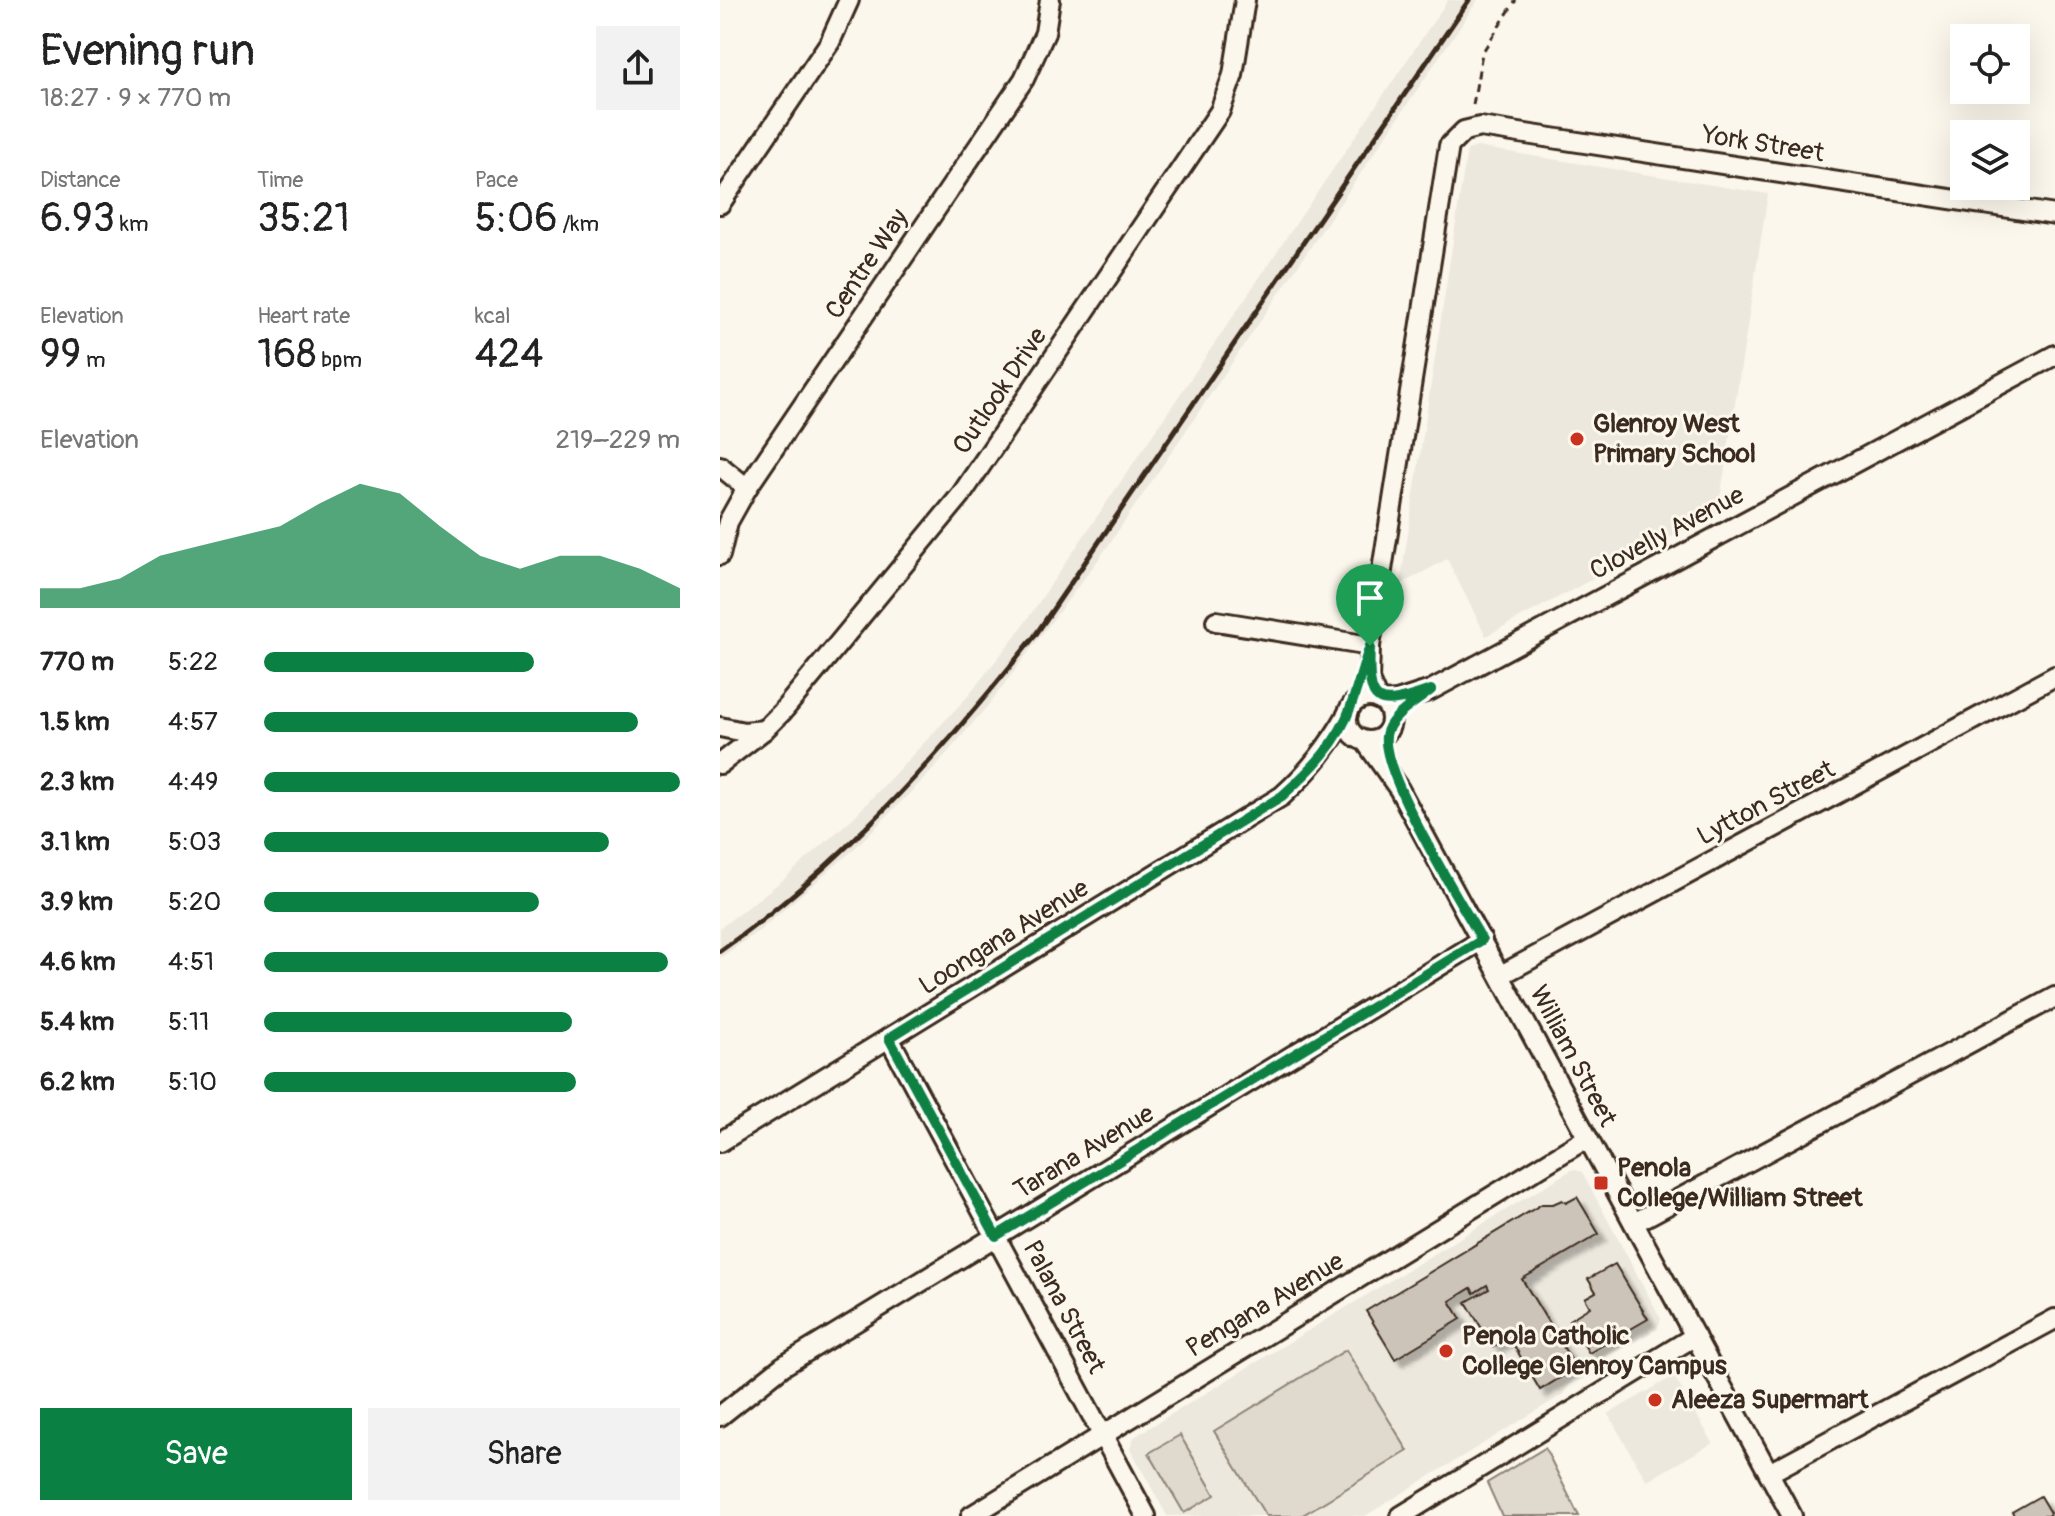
<!DOCTYPE html>
<meta charset="utf-8">
<style>
body{margin:0;font-family:Pangolin,sans-serif;background:#f2f2f2;color:#222;height:100vh;display:flex;flex-direction:column;font-size:30px;white-space:nowrap}
*{box-sizing:border-box;margin:0}
p{font-size:26px;color:#767676}
.icon{flex:none;width:44px;height:44px;fill:none;stroke:currentColor;stroke-width:2;stroke-linecap:round;stroke-linejoin:round}
.map{position:relative;flex:1;overflow:hidden}
.sheet{display:flex;flex-direction:column;background:#fff;width:720px}
.sheet>*{flex:none}
.controls{position:absolute;left:1230px;top:24px;display:grid;gap:16px}
.controls a{display:grid;place-items:center;width:80px;height:80px;border-radius:0px;background:#fff;box-shadow:0 8px 32px #0002;font-size:40px}
.pin{position:absolute;display:grid;place-items:center;width:68px;height:68px;color:#fff;margin:-82px -34px;border-radius:50% 50% 50% 0;rotate:-45deg;box-shadow:0 0 8px #0007}
.pin .icon{rotate:45deg}
.round{display:grid;place-items:center;flex:none;width:84px;height:84px;border-radius:0px;background:#f2f2f2}
.summary{display:flex;align-items:center;justify-content:space-between;height:136px;padding:0 40px}
h1{font-size:44px;font-weight:600;line-height:60px}
.figures{display:grid;grid-template-columns:repeat(3,1fr);gap:12px;height:136px;padding:8px 40px}
.figures div{display:grid;align-content:center}
.figures b{font-size:40px;font-weight:600}
.figures small{font-size:22px;font-weight:400}
.figures p{font-size:22px}
.chart{height:224px;padding:16px 40px}
.chart p{display:flex;justify-content:space-between}
.chart svg{width:100%;height:144px;margin-top:8px;fill:#0b8043;opacity:.7}
.button{display:flex;gap:16px;margin-top:auto;padding:16px 40px}
.button a{flex:1;height:92px;border-radius:0px;background:#0b8043;color:#fff;font-size:32px;font-weight:600;line-height:92px;text-align:center}
.button a+a{background:#f2f2f2;color:#222}
ul{padding:0 40px;list-style:none;font-size:26px}
li{display:grid;grid-template-columns:128px 96px 1fr;align-items:center;height:60px}
li i{height:20px;border-radius:10px;background:#0b8043}
main{display:flex;flex:1;min-height:0}
.map>svg:first-child{display:block}
.built{fill:#ede8dd}
.green{fill:#dfd9ce;stroke:#8d8276;stroke-width:2}
.building{fill:#ccc4b9;stroke:#3b2a1e;stroke-width:2;filter:url(#shadow)}
.lines{fill:none;stroke-linecap:round;stroke-linejoin:round}
.minor-casing{stroke:#3b2a1e;stroke-width:24}
.path{stroke:#3b2a1e;stroke-width:3;stroke-dasharray:8 6;stroke-linecap:butt}
.minor{stroke:#fbf7ec;stroke-width:18}
.rail{stroke:#3b2a1e;stroke-width:5}
.route-casing{stroke:#fff;stroke-width:16}
.route{stroke:#0b8043;stroke-width:10}
.poi-dot{fill:#c8321e;stroke:#fbf7ec;stroke-width:3}
.labels{text-anchor:middle;dominant-baseline:central;stroke-width:6;stroke-linejoin:round;paint-order:stroke}
.street-label{font-size:26px;fill:#3b2a1e;stroke:#fbf7ec}
.poi-label{font-size:26px;font-weight:bold;fill:#3b2a1e;stroke:#fbf7ec;text-anchor:start}
</style>
<main>
<section class="sheet">
<div class="summary"><div><h1>Evening run</h1><p>18:27 · 9 × 770 m</p></div><a class="round"><svg class="icon" aria-label="share" viewBox="0 0 24 24"><path d="M12 15V3M7 8l5-5 5 5M5 13v7h14v-7"/></svg></a></div>
<div class="figures">
<div><p>Distance</p><b>6.93<small> km</small></b></div>
<div><p>Time</p><b>35:21</b></div>
<div><p>Pace</p><b>5:06<small> /km</small></b></div>
</div>
<div class="figures">
<div><p>Elevation</p><b>99<small> m</small></b></div>
<div><p>Heart rate</p><b>168<small> bpm</small></b></div>
<div><p>kcal</p><b>424</b></div>
</div>
<div class="chart"><p><span>Elevation</span>219–229 m</p>
<svg viewBox="0 0 160 44" preserveAspectRatio="none"><path d="M0 44V38L10 38L20 35L30 28L40 25L50 22L60 19L70 12L80 6L90 9L100 19L110 28L120 32L130 28L140 28L150 32L160 38V44z"/></svg>
</div>
<ul>
<li><b>770 m</b>5:22<i style="width:65%"></i></li>
<li><b>1.5 km</b>4:57<i style="width:90%"></i></li>
<li><b>2.3 km</b>4:49<i style="width:100%"></i></li>
<li><b>3.1 km</b>5:03<i style="width:83%"></i></li>
<li><b>3.9 km</b>5:20<i style="width:66%"></i></li>
<li><b>4.6 km</b>4:51<i style="width:97%"></i></li>
<li><b>5.4 km</b>5:11<i style="width:74%"></i></li>
<li><b>6.2 km</b>5:10<i style="width:75%"></i></li>
</ul>
<div class="button"><a>Save</a><a>Share</a></div>
</section>
<div class="map">
<svg width="1335" height="1516" viewBox="0 0 1335 1516">
<defs>
<filter id="shadow"><feDropShadow dx="7" dy="7" stdDeviation="2" flood-color="#0004"/></filter>
</defs>
<rect width="100%" height="100%" fill="#fbf7ec"/>
<filter id="ink" filterUnits="userSpaceOnUse"><feTurbulence type="fractalNoise" baseFrequency=".0125" numOctaves="2"/><feDisplacementMap in="SourceGraphic" scale="16" xChannelSelector="R" yChannelSelector="G"/><feConvolveMatrix kernelMatrix="1 2 1 2 8 2 1 2 1" color-interpolation-filters="sRGB"/></filter>
<g filter="url(#ink)">
<g class="built">
<path d="M728,0H758L381,556L270,703L211,772L132,851L39,931L0,958V928L63,880L134,817L249,695L302,627Z"/>
<path d="M757,147L1048,194L998,512L766,636L727,559L680,585L747,150Z"/>
<path d="M853,1169L862,1172L941,1319L937,1329L859,1372L842,1395L645,1516H447L410,1448L414,1437Z"/>
<path d="M954,1376L993,1443L927,1481L888,1414Z"/>
</g>
<g class="green">
<path d="M626,1350L688,1451L581,1516H546L494,1431Z"/>
<path d="M460,1435L495,1495L464,1513L429,1453Z"/>
<path d="M825,1448L859,1516H782L767,1483Z"/>
</g>
<g class="building">
<path d="M857,1197L879,1234L802,1279L856,1368L820,1390L789,1337L773,1347L746,1302L769,1289L767,1285L754,1293L751,1288L730,1301L741,1319L675,1359L646,1311L822,1204H833L842,1200L846,1203Z"/>
<path d="M895,1264L928,1319L869,1353L849,1320L870,1307L865,1298L876,1292L868,1279Z"/>
<path d="M1320,1496L1330,1513L1328,1516H1294L1292,1512Z"/>
</g>
<g class="lines">
<defs>
<g id="minor">
<path d="M0,204L110,42L129,0"/>
<path d="M0,466L27,488"/>
<path d="M0,555L8,522L27,488L304,79L325,33L330,0"/>
<path d="M496,621L650,646"/>
<circle cx="649" cy="719" r="22"/>
<path d="M657,699L649,680L650,646L729,146L744,131L760,127L1335,215"/>
<path d="M663,702L677,701L711,690L1335,355"/>
<path d="M0,727L24,732L44,730"/>
<path d="M645,741L679,789L1072,1516"/>
<path d="M0,764L44,730L62,712L241,495L500,111L513,75L525,0"/>
<path d="M781,975L1335,676"/>
<path d="M169,1038L426,1516"/>
<path d="M0,1142L562,796C590,771 610,745 628,713"/>
<path d="M914,1223L1335,997"/>
<path d="M0,1416L63,1366L762,940"/>
<path d="M1049,1473L1335,1319"/>
<path d="M251,1516L867,1138"/>
<path d="M681,1516L975,1336"/>
</g>
</defs>
<use href="#minor" class="minor-casing"/>
<path class="path" d="M753,105L762,53L796,0"/>
<use href="#minor" class="minor"/>
<path class="rail" d="M0,951C123,865 221,753 314,637L749,0"/>
</g>
</g>
<g class="lines" filter="url(#ink)">
<defs>
<path id="route" d="M650,646C647,708 656,709 711,690C697,702 668,717 666,736C661,774 740,901 762,940L276,1236L169,1038L562,796C590,771 619,742 631,706C638,686 643,666 650,646Z"/>
</defs>
<use href="#route" class="route-casing"/>
<use href="#route" class="route"/>
</g>
<g class="poi-dot">
<circle cx="857" cy="439" r="8"/>
<rect x="873" y="1175" width="16" height="16" rx="4"/>
<circle cx="726" cy="1351" r="8"/>
<circle cx="935" cy="1400" r="8"/>
</g>
<g class="labels">
<g class="street-label">
<text transform="translate(1043 144) rotate(9)">York Street</text>
<text transform="translate(147 264) rotate(-56)">Centre Way</text>
<text transform="translate(280 391) rotate(-56)">Outlook Drive</text>
<text transform="translate(947 533) rotate(-28)">Clovelly Avenue</text>
<text transform="translate(1046 803) rotate(-28)">Lytton Street</text>
<text transform="translate(284 937) rotate(-32)">Loongana Avenue</text>
<text transform="translate(853 1056) rotate(62)">William Street</text>
<text transform="translate(364 1152) rotate(-31)">Tarana Avenue</text>
<text transform="translate(545 1305) rotate(-31)">Pengana Avenue</text>
<text transform="translate(344 1307) rotate(62)">Palana Street</text>
</g>
<g class="poi-label">
<text x="873" y="424">Glenroy West<tspan x="873" dy="30">Primary School</tspan></text>
<text x="897" y="1168">Penola<tspan x="897" dy="30">College/William Street</tspan></text>
<text x="742" y="1336">Penola Catholic<tspan x="742" dy="30">College Glenroy Campus</tspan></text>
<text x="951" y="1400">Aleeza Supermart</text>
</g>
</g>
</svg>
<div class="controls">
<a><svg class="icon" aria-label="locate" viewBox="0 0 24 24"><circle cx="12" cy="12" r="6"/><path d="M12 2v4M12 18v4M2 12h4M18 12h4"/></svg></a>
<a><svg class="icon" aria-label="layers" viewBox="0 0 24 24"><path d="M12 4l9 5-9 5-9-5zM3 14l9 5 9-5"/></svg></a>
</div>
<div class="pin" style="left:650px;top:646px;background:#1e9e55"><svg class="icon" aria-label="arrive" viewBox="0 0 24 24"><path d="M6 21V4h12l-3 4 3 4H6"/></svg></div>
</div>
</main>
